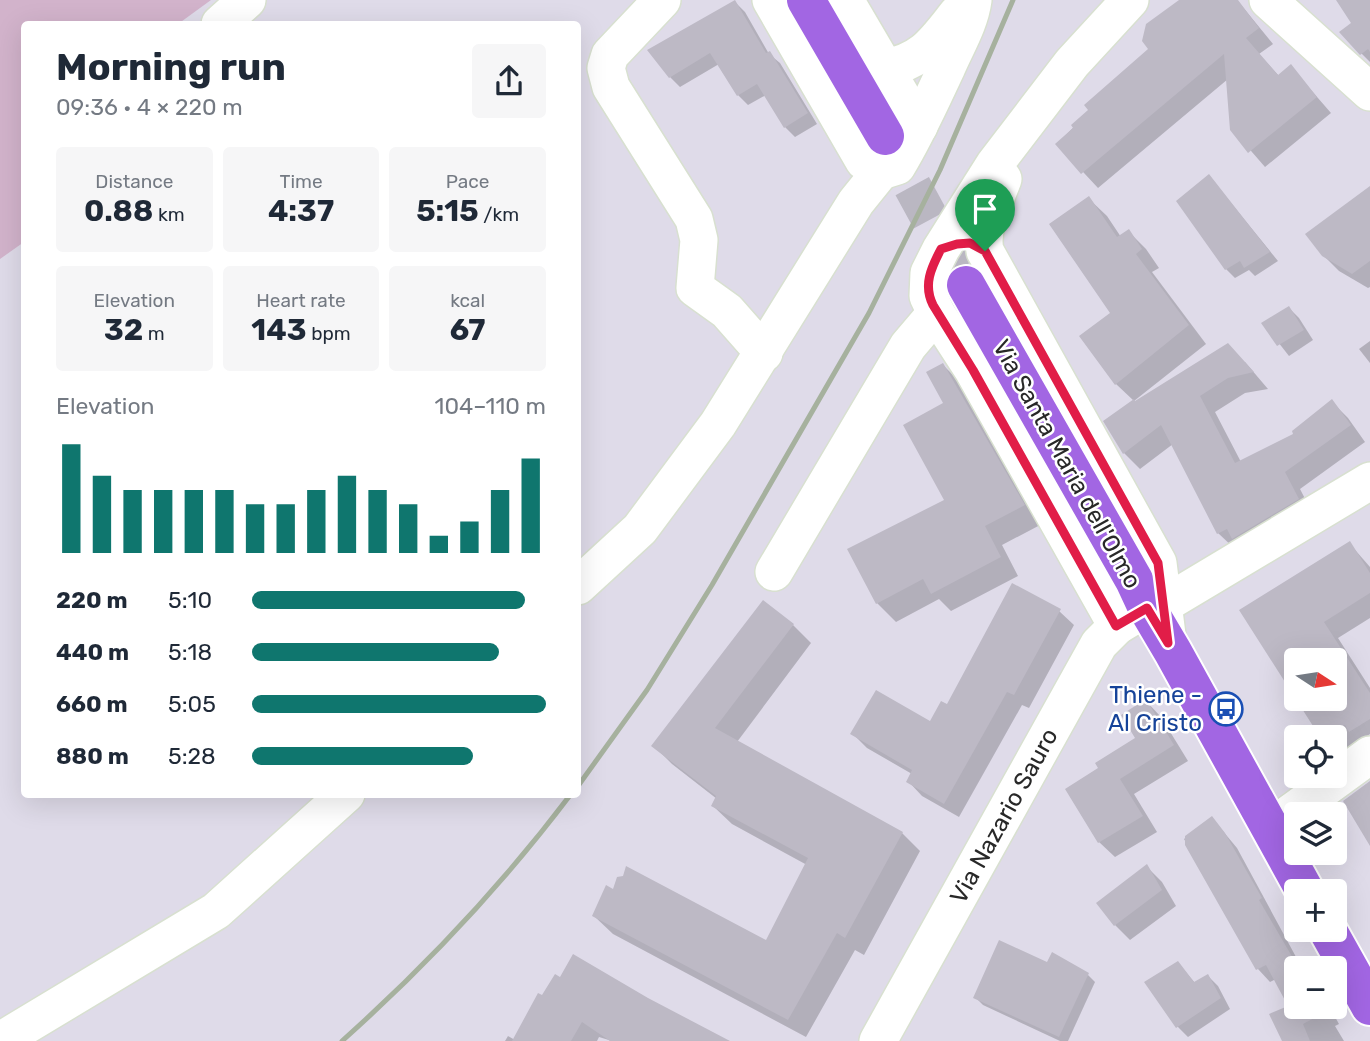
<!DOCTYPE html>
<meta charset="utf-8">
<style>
body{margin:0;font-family:Rubik,sans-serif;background:#f6f6f7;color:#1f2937;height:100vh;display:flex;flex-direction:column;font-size:26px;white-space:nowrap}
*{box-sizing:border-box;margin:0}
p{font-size:23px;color:#747a83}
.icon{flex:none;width:38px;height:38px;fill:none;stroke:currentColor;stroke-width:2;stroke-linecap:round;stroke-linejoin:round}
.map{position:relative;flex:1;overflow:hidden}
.drawer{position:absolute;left:21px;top:21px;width:560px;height:777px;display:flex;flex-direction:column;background:#fff;border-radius:7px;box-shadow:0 7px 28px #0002}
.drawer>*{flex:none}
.needle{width:46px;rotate:102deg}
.buttons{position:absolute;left:1284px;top:648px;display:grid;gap:14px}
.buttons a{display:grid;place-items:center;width:63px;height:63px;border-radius:7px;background:#fff;box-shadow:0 7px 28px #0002;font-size:35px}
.pin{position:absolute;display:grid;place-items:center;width:60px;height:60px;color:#fff;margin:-72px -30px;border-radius:50% 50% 50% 0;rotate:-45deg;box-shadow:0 0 7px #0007}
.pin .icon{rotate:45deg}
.round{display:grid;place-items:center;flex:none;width:74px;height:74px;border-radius:7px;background:#f6f6f7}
.head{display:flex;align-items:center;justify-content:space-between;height:119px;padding:0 35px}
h1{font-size:38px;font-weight:700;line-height:52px}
.metrics{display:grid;grid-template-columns:repeat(3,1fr);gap:10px;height:119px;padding:7px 35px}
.metrics div{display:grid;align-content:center;border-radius:7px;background:#f6f6f7;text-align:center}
.metrics b{font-size:30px;font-weight:700}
.metrics small{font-size:19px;font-weight:400}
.metrics p{font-size:19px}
.chart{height:196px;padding:14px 35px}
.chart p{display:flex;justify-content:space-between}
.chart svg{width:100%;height:126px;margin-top:7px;stroke:#0f766e;stroke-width:6}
ul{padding:0 35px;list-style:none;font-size:23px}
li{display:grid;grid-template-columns:112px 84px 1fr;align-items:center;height:52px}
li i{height:18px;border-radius:9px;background:#0f766e}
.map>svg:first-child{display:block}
.cemetery{fill:#d2b3cb}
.shadow{fill:#0003}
.building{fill:#bdb9c5;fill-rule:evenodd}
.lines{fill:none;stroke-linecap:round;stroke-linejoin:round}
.major-tunnel{stroke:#bab7c2;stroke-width:38;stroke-dasharray:38 19;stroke-linecap:butt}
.minor-casing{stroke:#d8e0d0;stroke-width:40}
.major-casing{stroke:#fff;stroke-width:42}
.minor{stroke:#fff;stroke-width:37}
.major{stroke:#a266e3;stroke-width:38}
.rail{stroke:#a6b19e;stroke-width:5}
.route-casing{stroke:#fff;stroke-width:14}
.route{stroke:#e11d48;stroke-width:9}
.labels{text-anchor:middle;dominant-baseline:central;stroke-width:5;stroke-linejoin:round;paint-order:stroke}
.street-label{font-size:24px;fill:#282828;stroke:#fff}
.transit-label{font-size:24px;fill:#164399;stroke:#fff;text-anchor:end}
</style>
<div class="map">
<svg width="1370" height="1041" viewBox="0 0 1370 1041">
<rect width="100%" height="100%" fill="#dfdbe9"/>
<path class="cemetery" d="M0,0H211L178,24H24V242L0,259Z"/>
<g class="shadow">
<path d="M1182,0H1237L1273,44L1259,54L1279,76L1291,67L1331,113L1265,167L1232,129L1228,79L1098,188L1057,144L1151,49Z"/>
<path d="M1338,0H1370V62L1341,33L1354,24Z"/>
<path d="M735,2L745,12L769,54L780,63L817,124L795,137L785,127L766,95L748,105L738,95L719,64L680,87L670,77Z"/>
<path d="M1209,176L1278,261L1255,276L1249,270L1235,278L1226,269Z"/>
<path d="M1370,188V287L1368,288L1339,271L1323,255Z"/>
<path d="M1089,199L1107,216L1121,237L1129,232L1146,249L1159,268L1152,272L1206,344L1134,401L1135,403L1245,362L1268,389L1245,393L1215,412L1241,462L1296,434L1332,402L1348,418L1365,442L1300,489L1314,516L1235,549L1218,533L1173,444L1140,469L1124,453L1134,401L1116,384L1113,313Z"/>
<path d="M1289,308L1299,318L1313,340L1289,356L1264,324Z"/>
<path d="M1370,341V363L1359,349Z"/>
<path d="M943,365L962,384L1042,524L1002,545L1018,576L951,611L939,599L896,622L877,603L946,500Z"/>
<path d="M1349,543L1370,567V618L1338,638L1370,688V734L1338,754L1335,751V737H1322L1335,698V660L1241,610Z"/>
<path d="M1059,611L1074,625L1029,708L1022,705L959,817L922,796L908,781L912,774L867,748L853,734L931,723Z"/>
<path d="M793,625L811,643L737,742L902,833L920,851L864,955L855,950L806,1037L613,934L594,916L615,892L766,942L807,865L732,824L713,806L717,799L672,764L654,746Z"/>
<path d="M1146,701L1161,717L1188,761L1134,794L1157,832L1115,857L1099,842L1101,769L1137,739Z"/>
<path d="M1212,818L1237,848L1302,968H1297V1006H1329L1339,1024L1335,1026L1344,1041H1284L1290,1006L1276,979L1270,982L1258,969L1184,839Z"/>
<path d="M1147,867L1162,882L1176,906L1130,940L1115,925Z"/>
<path d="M1178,963L1195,983L1208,976L1218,986L1230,1009L1188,1037L1178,1027L1147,982Z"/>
<path d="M1088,975L1095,982L1068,1041H1060L983,1005L975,997Z"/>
<path d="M648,1000L726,1041H612L599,1037L597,1041H505L508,1036L515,1040Z"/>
</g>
<g class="building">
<path d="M735,0L766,53L770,51L808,113L784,128L757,84L737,96L710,53L669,78L647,50Z"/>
<path d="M1179,0H1238L1259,28L1246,38L1278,75L1291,64L1317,97L1248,153L1230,130L1224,54L1081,174L1055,144L1073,128L1071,125L1088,110L1084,105L1148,49L1142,41L1146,24Z"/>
<path d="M1336,0H1370V52L1368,49L1360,55L1339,32L1351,23Z"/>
<path d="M1209,174L1270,252L1244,268L1240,261L1225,270L1176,201Z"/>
<path d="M1370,186V261L1352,274L1322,256L1305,234Z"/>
<path d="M1089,196L1117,237L1129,229L1142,249L1136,254L1189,325L1115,385L1079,336L1110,313L1049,224Z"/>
<path d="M1289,306L1304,330L1277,346L1261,323Z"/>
<path d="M1228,343L1254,372L1228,378L1200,396L1235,463L1293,434L1292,431L1332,399L1351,425L1285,472L1299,499L1232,539L1227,529L1217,534L1161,425L1123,454L1103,421L1134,399L1135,401Z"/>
<path d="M943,363L1025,505L985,526L1001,557L931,594L923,579L876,604L847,549L944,500L903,425L943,403L926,372Z"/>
<path d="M1350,541L1370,573V593L1324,622L1370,693V719L1349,732L1345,725L1327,737H1320L1239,610ZM1297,660H1335V698H1297Z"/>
<path d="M1012,583L1061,609L1014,695L1007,692L944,804L906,782L912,770L850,734L876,690L930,721L941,701L947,704Z"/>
<path d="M763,600L794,624L715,728L903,832L845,938L837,933L788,1020L592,916L606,885L613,889L617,877L623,876L626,866L766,940L808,858L711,806L716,796L651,746Z"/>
<path d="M1146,699L1174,745L1120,779L1143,816L1098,843L1065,789L1098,768L1095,763L1135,738L1121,715Z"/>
<path d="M1370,781V846L1343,801Z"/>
<path d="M1212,816L1225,833L1262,898L1259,900L1297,965V1006H1337L1303,1024L1310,1041H1282L1269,1014L1288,1006L1266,965L1256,970L1185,845V836Z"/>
<path d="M1147,864L1162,890L1114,926L1096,903Z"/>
<path d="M999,940L1047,962L1052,952L1089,973L1059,1037L973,998Z"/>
<path d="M573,954L648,998L730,1041H610L582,1022L571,1041H512L538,993L542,995L555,974L560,977Z"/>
<path d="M1178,961L1194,982L1208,974L1221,998L1176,1028L1144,982Z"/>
</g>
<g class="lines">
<path class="major-tunnel" d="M885,136L966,285"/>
<defs>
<g id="minor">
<path d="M662,0L610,55L606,68L611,87L694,219L699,240L695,288L727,311L764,353"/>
<path d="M771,0L864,161L881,171L897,166C916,135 931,101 947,67C956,46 970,23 973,0"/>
<path d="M845,0L919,126"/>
<path d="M1268,0L1370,92"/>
<path d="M220,24L247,0"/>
<path d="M885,68C923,61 934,43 957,14"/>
<path d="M1003,179C995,201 980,228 985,251L1158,563L1168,643"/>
<path d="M774,572L908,346L936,313"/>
<path d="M578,586L640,529L718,424L856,202L881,171"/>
<path d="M1163,605L1370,481"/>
<path d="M1117,626L973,370L936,313L928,296L929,273L941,249L994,165L1072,63L1130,0"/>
<path d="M1270,828L1370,755"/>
<path d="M0,1041L216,911L346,794"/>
<path d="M878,1041L1099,644L1117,626L1137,614"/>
</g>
<g id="major">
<path d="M806,0L885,136"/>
<path d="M966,285L1134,580L1147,608L1173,652L1305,891"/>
<path d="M1327,929L1370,1006"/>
</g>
</defs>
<use href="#minor" class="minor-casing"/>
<use href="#major" class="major-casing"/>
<use href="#minor" class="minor"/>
<use href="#major" class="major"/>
<g class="rail">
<path d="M578,786L647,690L712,585L869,313L940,170L1013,0"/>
<path d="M342,1041C426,966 503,884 571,794"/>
</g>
</g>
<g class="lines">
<defs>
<path id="route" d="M970,243L985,251L1158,563L1168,643L1147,608L1116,626L973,370L933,305C923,285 931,268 941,249L957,244Z"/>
</defs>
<use href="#route" class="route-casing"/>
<use href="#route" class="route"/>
</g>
<defs>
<symbol id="bus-ring" viewBox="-11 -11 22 22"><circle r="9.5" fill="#fff" stroke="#1a4fb4" stroke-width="1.5"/><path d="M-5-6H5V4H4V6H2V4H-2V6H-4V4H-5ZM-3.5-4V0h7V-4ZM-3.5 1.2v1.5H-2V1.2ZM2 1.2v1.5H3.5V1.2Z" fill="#1a4fb4"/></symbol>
</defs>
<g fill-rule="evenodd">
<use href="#bus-ring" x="1207" y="690" width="38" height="38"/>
</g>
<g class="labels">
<g class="street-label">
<text transform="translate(1067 464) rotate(61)">Via Santa Maria dell'Olmo</text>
<text transform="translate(1004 816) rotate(-61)">Via Nazario Sauro</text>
</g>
<g class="transit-label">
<text x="1202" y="695">Thiene -<tspan x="1202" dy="28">Al Cristo</tspan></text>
</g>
</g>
</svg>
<div class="buttons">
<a><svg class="needle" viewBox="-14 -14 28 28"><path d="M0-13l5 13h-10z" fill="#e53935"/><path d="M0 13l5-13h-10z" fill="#747a83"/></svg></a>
<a><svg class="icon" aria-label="locate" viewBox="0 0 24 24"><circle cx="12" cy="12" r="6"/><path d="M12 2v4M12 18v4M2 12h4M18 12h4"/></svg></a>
<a><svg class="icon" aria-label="layers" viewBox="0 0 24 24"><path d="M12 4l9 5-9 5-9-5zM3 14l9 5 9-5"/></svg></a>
<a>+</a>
<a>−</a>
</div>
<div class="pin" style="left:985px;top:251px;background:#1e9e55"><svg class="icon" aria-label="arrive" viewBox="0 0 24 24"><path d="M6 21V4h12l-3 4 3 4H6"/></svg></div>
<section class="drawer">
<div class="head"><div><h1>Morning run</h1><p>09:36 · 4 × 220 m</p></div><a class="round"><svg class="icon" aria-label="share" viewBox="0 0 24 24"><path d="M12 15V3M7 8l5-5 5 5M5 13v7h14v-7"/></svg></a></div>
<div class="metrics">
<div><p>Distance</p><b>0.88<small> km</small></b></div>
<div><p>Time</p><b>4:37</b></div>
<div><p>Pace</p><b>5:15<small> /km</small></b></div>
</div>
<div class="metrics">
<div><p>Elevation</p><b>32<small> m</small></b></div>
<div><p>Heart rate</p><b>143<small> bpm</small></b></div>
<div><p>kcal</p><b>67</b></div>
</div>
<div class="chart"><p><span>Elevation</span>104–110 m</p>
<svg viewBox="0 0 160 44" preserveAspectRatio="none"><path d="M5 44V6M15 44V17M25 44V22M35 44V22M45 44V22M55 44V22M65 44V27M75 44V27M85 44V22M95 44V17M105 44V22M115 44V27M125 44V38M135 44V33M145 44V22M155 44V11"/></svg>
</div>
<ul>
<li><b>220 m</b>5:10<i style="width:93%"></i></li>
<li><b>440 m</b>5:18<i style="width:84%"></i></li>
<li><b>660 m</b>5:05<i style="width:100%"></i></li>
<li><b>880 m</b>5:28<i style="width:75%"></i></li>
</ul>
</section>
</div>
